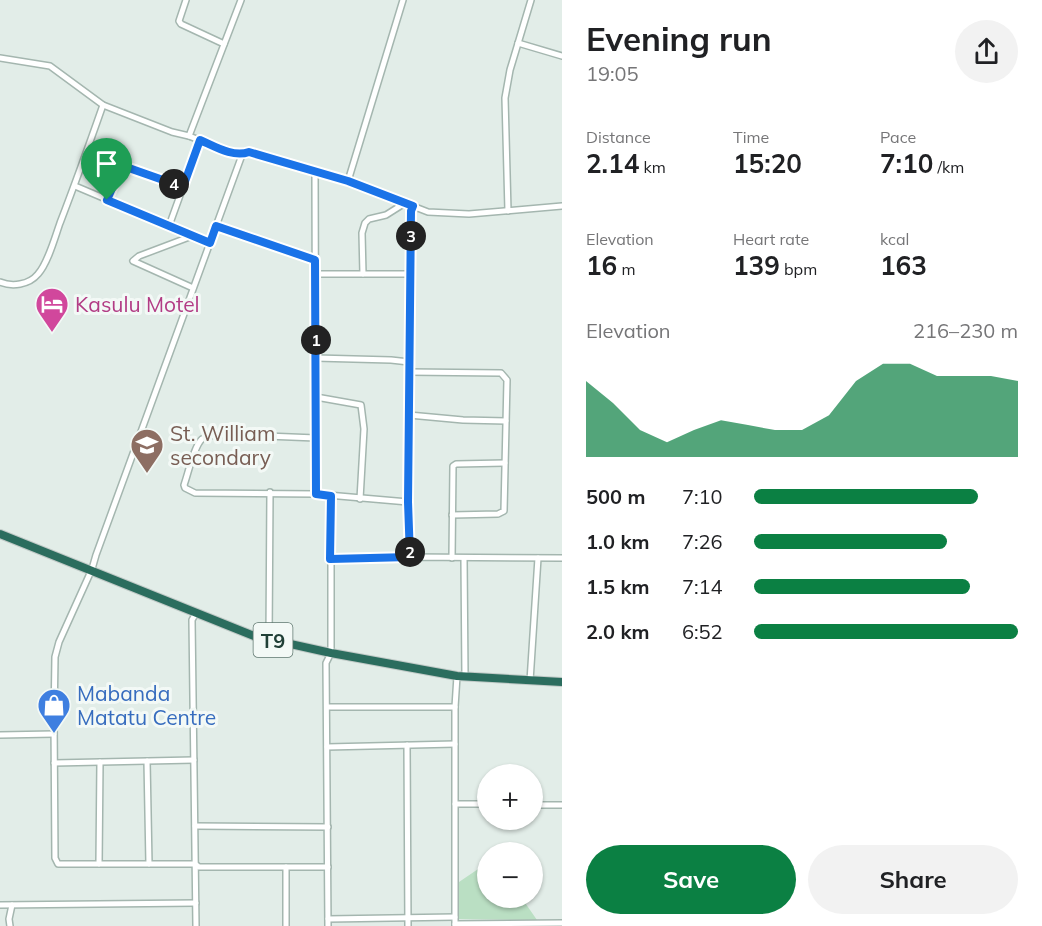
<!DOCTYPE html>
<meta charset="utf-8">
<style>
body{margin:0;font-family:Mulish,sans-serif;background:#f2f2f2;color:#202124;height:100vh;display:flex;flex-direction:column;font-size:22px;white-space:nowrap}
*{box-sizing:border-box;margin:0}
p{font-size:20px;color:#757577}
.icon{flex:none;width:33px;height:33px;fill:none;stroke:currentColor;stroke-width:2;stroke-linecap:round;stroke-linejoin:round}
.map{position:relative;flex:1;overflow:hidden}
.sheet{display:flex;flex-direction:column;background:#fff;width:480px}
.sheet>*{flex:none}
.controls{position:absolute;left:477px;top:764px;display:grid;gap:12px}
.controls a{display:grid;place-items:center;width:66px;height:66px;border-radius:50%;background:#fff;box-shadow:0 2px 4px #0004;font-size:30px}
.pin{position:absolute;display:grid;place-items:center;width:51px;height:51px;color:#fff;margin:-62px -26px;border-radius:50% 50% 50% 0;rotate:-45deg;box-shadow:0 0 6px #0007}
.pin .icon{rotate:45deg}
.km{position:absolute;width:30px;height:30px;margin:-15px;border-radius:50%;background:#222;color:#fff;font-size:16px;line-height:30px;text-align:center}
.round{display:grid;place-items:center;flex:none;width:63px;height:63px;border-radius:32px;background:#f2f2f2}
.head{display:flex;align-items:center;justify-content:space-between;height:102px;padding:0 24px}
h1{font-size:33px;font-weight:700;line-height:45px}
.metrics{display:grid;grid-template-columns:repeat(3,1fr);gap:9px;height:102px;padding:6px 24px}
.metrics div{display:grid;align-content:center}
.metrics b{font-size:26px;font-weight:700}
.metrics small{font-size:16px;font-weight:400}
.metrics p{font-size:16px}
.chart{height:168px;padding:12px 24px}
.chart p{display:flex;justify-content:space-between}
.chart svg{width:100%;height:108px;margin-top:6px;fill:#0b8043;opacity:.7}
.cta{display:flex;gap:12px;margin-top:auto;padding:12px 24px}
.cta a{flex:1;height:69px;border-radius:36px;background:#0b8043;color:#fff;font-size:24px;font-weight:700;line-height:69px;text-align:center}
.cta a+a{background:#f2f2f2;color:#202124}
ul{padding:0 24px;list-style:none;font-size:20px}
li{display:grid;grid-template-columns:96px 72px 1fr;align-items:center;height:45px}
li i{height:15px;border-radius:8px;background:#0b8043}
main{display:flex;flex:1;min-height:0}
.map>svg:first-child{display:block}
.green{fill:#badfc3}
.lines{fill:none;stroke-linecap:round;stroke-linejoin:round}
.minor-casing{stroke:#a4b6af;stroke-width:8}
.highway-casing{stroke:#c1cac7;stroke-width:10}
.minor{stroke:#fff;stroke-width:5}
.highway{stroke:#2b6d5e;stroke-width:8}
.route-casing{stroke:#fff;stroke-width:12}
.route{stroke:#1a73e8;stroke-width:8}
.labels{text-anchor:middle;dominant-baseline:central;stroke-width:6;stroke-linejoin:round;paint-order:stroke}
.shield{fill:#f3f9f6;stroke:#607870;stroke-width:1.5}
.shield-label{font-size:20px;font-weight:bold;fill:#214037}
.hotel-label{font-size:21px;fill:#b23c85;stroke:#f3f9f6;text-anchor:start}
.education-label{font-size:21px;fill:#785e54;stroke:#f3f9f6;text-anchor:start}
.shop-label{font-size:21px;fill:#366cbe;stroke:#f3f9f6;text-anchor:start}
</style>
<main>
<div class="map">
<svg width="562" height="926" viewBox="0 0 562 926">
<rect width="100%" height="100%" fill="#e2ede8"/>
<path class="green" d="M487,863L488,897H521L537,920L459,919V882Z"/>
<g class="lines">
<defs>
<g id="minor">
<path d="M186,0L179,21L181,24L224,44"/>
<path d="M518,43L562,56"/>
<path d="M0,58L50,66L103,105L172,132L189,136L235,154L242,155"/>
<path d="M189,136L241,0"/>
<path d="M315,171L316,494"/>
<path d="M348,181L403,0"/>
<path d="M75,186L210,243"/>
<path d="M107,199L120,170L126,167L183,187"/>
<path d="M508,211L505,98L510,70L531,0"/>
<path d="M169,226L200,140"/>
<path d="M216,226L315,260"/>
<path d="M192,236L139,256L133,261L193,288"/>
<path d="M315,274H410"/>
<path d="M363,274L362,233L365,223L369,219L386,215L405,203"/>
<path d="M0,282C12,287 29,285 38,274C48,263 55,237 60,223C75,184 89,145 103,105"/>
<path d="M316,358L391,360L409,362"/>
<path d="M409,372L501,373L507,380L504,511L498,514L452,515"/>
<path d="M316,397L361,405L364,429L360,499"/>
<path d="M409,415L463,420L506,421"/>
<path d="M316,438L221,434C215,435 208,435 202,439C194,446 188,474 184,485L185,488L195,493L316,494L408,502"/>
<path d="M410,557L408,502L411,211L413,206"/>
<path d="M452,558L453,466L456,464L505,463"/>
<path d="M464,558L465,677"/>
<path d="M331,559L410,557L562,558"/>
<path d="M269,639L270,492"/>
<path d="M530,681L538,558"/>
<path d="M327,707H455"/>
<path d="M0,735L54,734"/>
<path d="M407,745L408,926"/>
<path d="M327,747L455,744"/>
<path d="M147,761L149,864"/>
<path d="M54,763L194,760"/>
<path d="M455,804H488"/>
<path d="M532,805H562"/>
<path d="M195,826L328,827"/>
<path d="M99,864L100,762"/>
<path d="M328,867H199L195,864H58L55,858L54,720L55,657L59,642L92,569L96,555L242,155L249,152L348,181L428,212L469,214L562,206"/>
<path d="M0,905L196,903"/>
<path d="M328,919L455,917"/>
<path d="M455,924L562,923"/>
<path d="M10,926L9,919L12,905"/>
<path d="M196,926L192,620L196,613"/>
<path d="M286,926V867"/>
<path d="M328,926L326,663L331,653V496"/>
<path d="M455,926V707L457,676"/>
</g>
<path id="highway" d="M0,534L254,636L331,653L457,676L562,682"/>
</defs>
<use href="#minor" class="minor-casing"/>
<use href="#highway" class="highway-casing"/>
<use href="#minor" class="minor"/>
<use href="#highway" class="highway"/>
</g>
<g class="lines">
<defs>
<path id="route" d="M200,140C214,146 233,158 249,152L348,181L413,206L411,211L408,502L410,557L330,559L331,496L316,494L315,260L216,226L210,243L107,200L120,170L126,167L183,187Z"/>
</defs>
<use href="#route" class="route-casing"/>
<use href="#route" class="route"/>
</g>
<defs>
<symbol id="hotel-pin" viewBox="-11 -11 22 30"><path d="M0 17L-7.5 6A9.5 9.5 0 1 1 7.5 6Z" fill="#d1479c" stroke="#f3f9f6"/><path d="M-6-4.5h1.5V1H6V5H4.5V3h-9V5H-6ZM-4 0a1.8 1.8 0 1 1 3.6 0ZM.5 0V-2.5h3Q6-2.5 6 0Z" fill="#fff"/></symbol>
<symbol id="school-pin" viewBox="-11 -11 22 30"><path d="M0 17L-7.5 6A9.5 9.5 0 1 1 7.5 6Z" fill="#8d6e63" stroke="#f3f9f6"/><path d="M0-5L7-2L0 1L-7-2ZM-4 1L0 2.5L4 1V4Q0 6-4 4Z" fill="#fff"/></symbol>
<symbol id="shop-pin" viewBox="-11 -11 22 30"><path d="M0 17L-7.5 6A9.5 9.5 0 1 1 7.5 6Z" fill="#3f7fe0" stroke="#f3f9f6"/><path d="M-5-2.5h2.3a2.7 3.5 0 0 1 5.4 0H5L5.5 6h-11ZM-1.5-2.5h3a1.5 2.3 0 0 0-3 0Z" fill="#fff"/></symbol>
</defs>
<g fill-rule="evenodd">
<use href="#hotel-pin" x="33" y="285" width="38" height="52"/>
<use href="#school-pin" x="128" y="426" width="38" height="52"/>
<use href="#shop-pin" x="35" y="686" width="38" height="52"/>
</g>
<g class="labels">
<rect class="shield" x="253.5" y="623" width="39" height="34" rx="4.5"/>
<g class="shield-label">
<text x="273" y="640">T9</text>
</g>
<g class="hotel-label">
<text x="75" y="304">Kasulu Motel</text>
</g>
<g class="education-label">
<text x="170" y="433">St. William<tspan x="170" dy="24">secondary</tspan></text>
</g>
<g class="shop-label">
<text x="77" y="693">Mabanda<tspan x="77" dy="24">Matatu Centre</tspan></text>
</g>
</g>
</svg>
<div class="controls">
<a>+</a>
<a>−</a>
</div>
<div class="pin" style="left:107px;top:200px;background:#1e9e55"><svg class="icon" aria-label="arrive" viewBox="0 0 24 24"><path d="M6 21V4h12l-3 4 3 4H6"/></svg></div>
<b class="km" style="left:316px;top:340px">1</b>
<b class="km" style="left:410px;top:552px">2</b>
<b class="km" style="left:411px;top:236px">3</b>
<b class="km" style="left:174px;top:184px">4</b>
</div>
<section class="sheet">
<div class="head"><div><h1>Evening run</h1><p>19:05</p></div><a class="round"><svg class="icon" aria-label="share" viewBox="0 0 24 24"><path d="M12 15V3M7 8l5-5 5 5M5 13v7h14v-7"/></svg></a></div>
<div class="metrics">
<div><p>Distance</p><b>2.14<small> km</small></b></div>
<div><p>Time</p><b>15:20</b></div>
<div><p>Pace</p><b>7:10<small> /km</small></b></div>
</div>
<div class="metrics">
<div><p>Elevation</p><b>16<small> m</small></b></div>
<div><p>Heart rate</p><b>139<small> bpm</small></b></div>
<div><p>kcal</p><b>163</b></div>
</div>
<div class="chart"><p><span>Elevation</span>216–230 m</p>
<svg viewBox="0 0 160 44" preserveAspectRatio="none"><path d="M0 44V13L10 22L20 33L30 38L40 33L50 29L60 31L70 33L80 33L90 27L100 13L110 6L120 6L130 11L140 11L150 11L160 13V44z"/></svg>
</div>
<ul>
<li><b>500 m</b>7:10<i style="width:85%"></i></li>
<li><b>1.0 km</b>7:26<i style="width:73%"></i></li>
<li><b>1.5 km</b>7:14<i style="width:82%"></i></li>
<li><b>2.0 km</b>6:52<i style="width:100%"></i></li>
</ul>
<div class="cta"><a>Save</a><a>Share</a></div>
</section>
</main>
